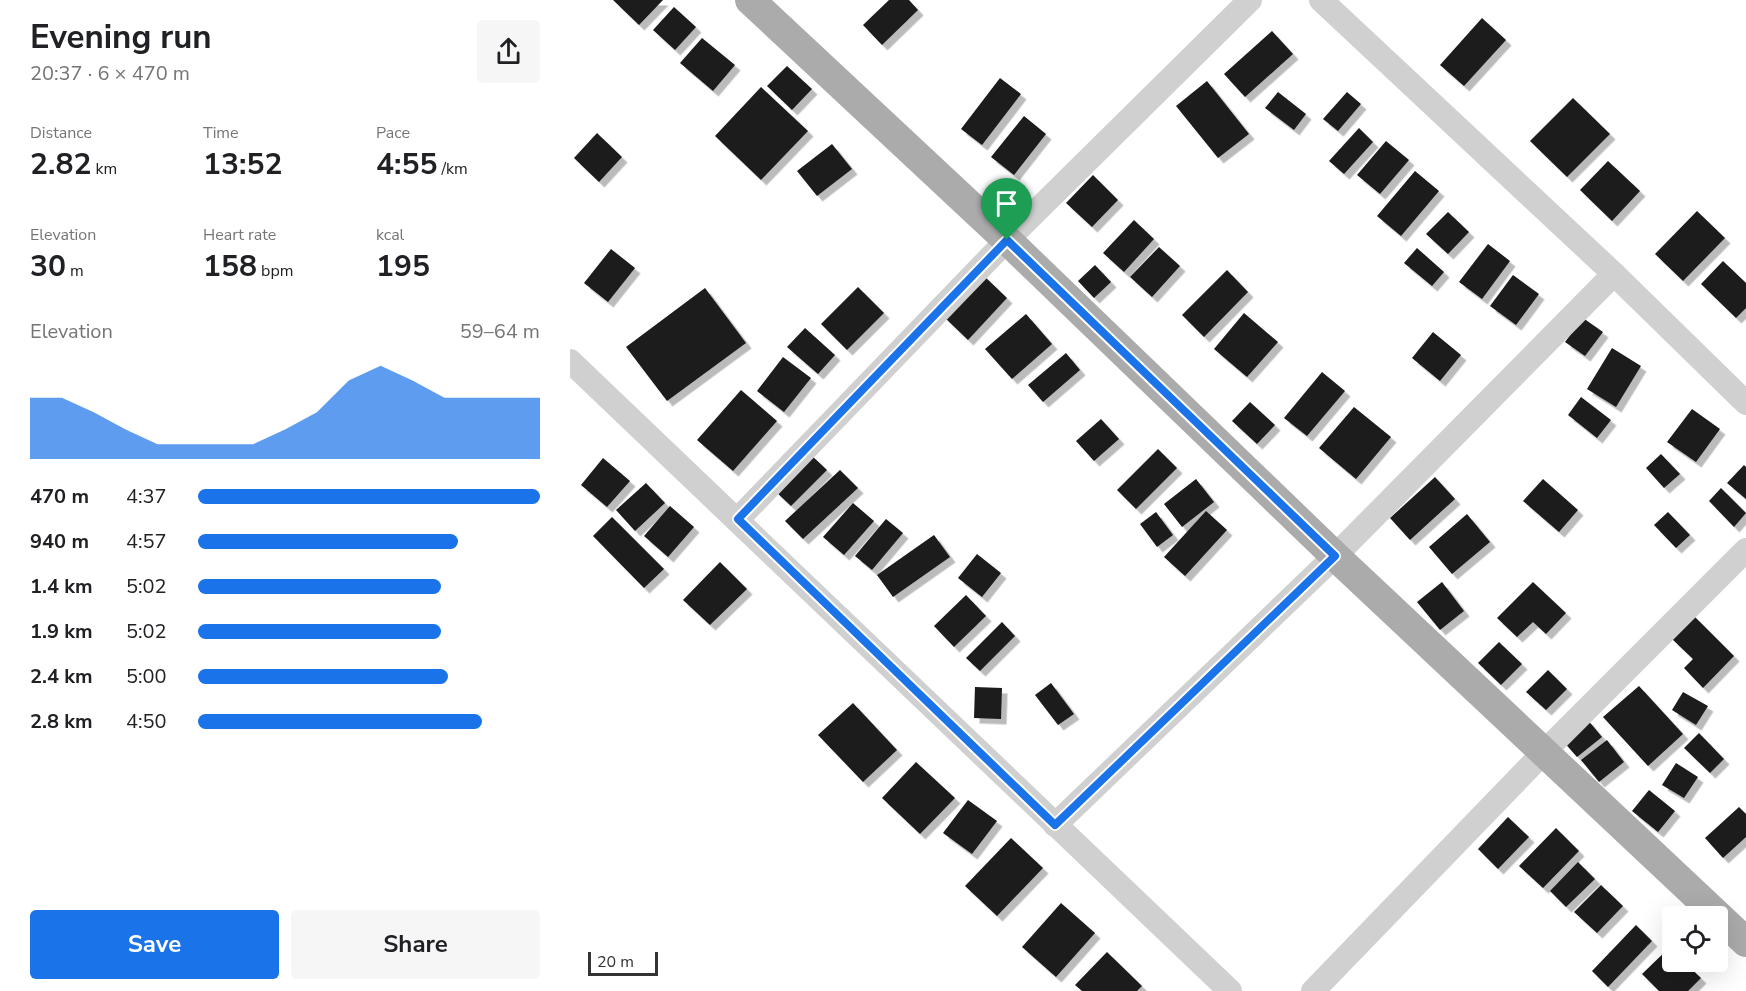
<!DOCTYPE html>
<meta charset="utf-8">
<style>
body{margin:0;font-family:"Nunito Sans",sans-serif;background:#f6f6f6;color:#202124;height:100vh;display:flex;flex-direction:column;font-size:22px;white-space:nowrap}
*{box-sizing:border-box;margin:0}
p{font-size:20px;color:#757577}
.icon{flex:none;width:33px;height:33px;fill:none;stroke:currentColor;stroke-width:2;stroke-linecap:round;stroke-linejoin:round}
.map{position:relative;flex:1;overflow:hidden}
.side{display:flex;flex-direction:column;background:#fff;width:570px}
.side>*{flex:none}
.buttons{position:absolute;left:1092px;top:906px;display:grid;gap:12px}
.buttons a{display:grid;place-items:center;width:66px;height:66px;border-radius:6px;background:#fff;box-shadow:0 6px 24px #0002;font-size:30px}
.scale{position:absolute;left:18px;bottom:15px;width:70px;box-sizing:border-box;padding-left:6px;border:3px solid #333;border-top:0;font-size:16px;line-height:21px;white-space:nowrap;color:#333;-webkit-text-stroke:4px #fff;paint-order:stroke}
.pin{position:absolute;display:grid;place-items:center;width:51px;height:51px;color:#fff;margin:-62px -26px;border-radius:50% 50% 50% 0;rotate:-45deg;box-shadow:0 0 6px #0007}
.pin .icon{rotate:45deg}
.round{display:grid;place-items:center;flex:none;width:63px;height:63px;border-radius:6px;background:#f6f6f6}
.headline{display:flex;align-items:center;justify-content:space-between;height:102px;padding:0 30px}
h1{font-size:33px;font-weight:700;line-height:45px}
.metrics{display:grid;grid-template-columns:repeat(3,1fr);gap:9px;height:102px;padding:6px 30px}
.metrics div{display:grid;align-content:center}
.metrics b{font-size:30px;font-weight:700}
.metrics small{font-size:16px;font-weight:400}
.metrics p{font-size:16px}
.chart{height:168px;padding:12px 30px}
.chart p{display:flex;justify-content:space-between}
.chart svg{width:100%;height:108px;margin-top:6px;fill:#1a73e8;opacity:.7}
.primary-button{display:flex;gap:12px;margin-top:auto;padding:12px 30px}
.primary-button a{flex:1;height:69px;border-radius:6px;background:#1a73e8;color:#fff;font-size:24px;font-weight:700;line-height:69px;text-align:center}
.primary-button a+a{background:#f6f6f6;color:#202124}
ul{padding:0 30px;list-style:none;font-size:20px}
li{display:grid;grid-template-columns:96px 72px 1fr;align-items:center;height:45px}
li i{height:15px;border-radius:8px;background:#1a73e8}
main{display:flex;flex:1;min-height:0}
.map>svg:first-child{display:block}
.building{fill:#1a1a1a;filter:url(#shadow)}
.lines{fill:none;stroke-linecap:round;stroke-linejoin:round}
.minor{stroke:#d0d0d0;stroke-width:24}
.major{stroke:#ababab;stroke-width:30}
.route-casing{stroke:#fff;stroke-width:12}
.route{stroke:#1a73e8;stroke-width:8}
</style>
<main>
<section class="side">
<div class="headline"><div><h1>Evening run</h1><p>20:37 · 6 × 470 m</p></div><a class="round"><svg class="icon" aria-label="share" viewBox="0 0 24 24"><path d="M12 15V3M7 8l5-5 5 5M5 13v7h14v-7"/></svg></a></div>
<div class="metrics">
<div><p>Distance</p><b>2.82<small> km</small></b></div>
<div><p>Time</p><b>13:52</b></div>
<div><p>Pace</p><b>4:55<small> /km</small></b></div>
</div>
<div class="metrics">
<div><p>Elevation</p><b>30<small> m</small></b></div>
<div><p>Heart rate</p><b>158<small> bpm</small></b></div>
<div><p>kcal</p><b>195</b></div>
</div>
<div class="chart"><p><span>Elevation</span>59–64 m</p>
<svg viewBox="0 0 160 44" preserveAspectRatio="none"><path d="M0 44V19L10 19L20 25L30 32L40 38L50 38L60 38L70 38L80 32L90 25L100 12L110 6L120 12L130 19L140 19L150 19L160 19V44z"/></svg>
</div>
<ul>
<li><b>470 m</b>4:37<i style="width:100%"></i></li>
<li><b>940 m</b>4:57<i style="width:76%"></i></li>
<li><b>1.4 km</b>5:02<i style="width:71%"></i></li>
<li><b>1.9 km</b>5:02<i style="width:71%"></i></li>
<li><b>2.4 km</b>5:00<i style="width:73%"></i></li>
<li><b>2.8 km</b>4:50<i style="width:83%"></i></li>
</ul>
<div class="primary-button"><a>Save</a><a>Share</a></div>
</section>
<div class="map">
<svg width="1176" height="991" viewBox="0 0 1176 991">
<defs>
<filter id="shadow"><feDropShadow dx="5.5" dy="5.5" stdDeviation="0" flood-color="#0004"/></filter>
</defs>
<rect width="100%" height="100%" fill="#fff"/>
<g class="building">
<path d="M43,0H93L69,25Z"/>
<path d="M319,0H339L348,10L312,45L293,25Z"/>
<path d="M104,7L126,27L105,50L83,30Z"/>
<path d="M912,18L936,40L894,86L870,65Z"/>
<path d="M702,31L723,54L675,97L654,74Z"/>
<path d="M132,38L165,65L143,91L110,63Z"/>
<path d="M217,66L242,89L222,110L197,86Z"/>
<path d="M430,78L451,94L412,145L391,129Z"/>
<path d="M637,81L679,134L648,158L606,106Z"/>
<path d="M191,87L238,131L191,180L145,136Z"/>
<path d="M708,92L736,114L724,130L695,108Z"/>
<path d="M777,92L791,104L768,131L753,119Z"/>
<path d="M1003,98L1040,134L997,177L960,141Z"/>
<path d="M454,116L476,134L444,175L421,157Z"/>
<path d="M789,128L803,142L774,174L759,161Z"/>
<path d="M27,133L52,157L29,182L4,158Z"/>
<path d="M816,141L839,160L810,194L787,175Z"/>
<path d="M262,144L282,169L247,196L227,171Z"/>
<path d="M1038,161L1070,191L1042,221L1010,190Z"/>
<path d="M845,171L869,191L831,236L807,216Z"/>
<path d="M523,175L548,200L522,227L496,203Z"/>
<path d="M1127,211L1155,238L1113,281L1085,254Z"/>
<path d="M878,212L899,232L878,254L856,234Z"/>
<path d="M564,220L584,239L554,272L533,253Z"/>
<path d="M918,244L940,261L912,299L889,282Z"/>
<path d="M589,247L610,266L582,297L560,277Z"/>
<path d="M847,248L874,272L862,286L834,263Z"/>
<path d="M41,249L65,268L38,302L14,283Z"/>
<path d="M1153,261L1176,283V308L1166,318L1131,284Z"/>
<path d="M525,265L541,282L524,298L508,281Z"/>
<path d="M657,270L678,292L634,337L612,315Z"/>
<path d="M412,274L437,298L398,340L372,315Z"/>
<path d="M943,275L969,294L946,325L920,306Z"/>
<path d="M288,287L314,313L277,350L251,324Z"/>
<path d="M135,288L176,343L97,401L56,347Z"/>
<path d="M674,313L708,342L677,377L644,349Z"/>
<path d="M456,314L482,344L442,379L415,349Z"/>
<path d="M1013,318L1033,332L1015,356L995,342Z"/>
<path d="M235,328L265,355L248,374L217,347Z"/>
<path d="M863,332L891,355L870,381L842,358Z"/>
<path d="M1042,348L1071,366L1046,407L1017,389Z"/>
<path d="M496,353L510,370L473,402L458,385Z"/>
<path d="M213,357L241,378L214,412L187,391Z"/>
<path d="M752,372L775,391L737,436L714,418Z"/>
<path d="M171,390L207,421L163,471L127,440Z"/>
<path d="M1011,397L1041,420L1027,438L998,415Z"/>
<path d="M680,402L705,425L687,444L662,421Z"/>
<path d="M784,407L821,437L786,479L749,448Z"/>
<path d="M1122,409L1150,429L1126,462L1097,442Z"/>
<path d="M531,419L549,439L524,461L506,441Z"/>
<path d="M588,449L607,468L566,509L547,490Z"/>
<path d="M240,454L257,470L221,506L204,490Z"/>
<path d="M1091,454L1110,474L1094,488L1076,468Z"/>
<path d="M33,458L60,481L37,507L11,485Z"/>
<path d="M1174,465L1176,467V499L1157,483Z"/>
<path d="M270,470L288,488L233,539L215,521Z"/>
<path d="M865,477L885,499L840,540L820,518Z"/>
<path d="M626,479L644,502L612,527L594,504Z"/>
<path d="M973,479L1008,510L989,532L953,501Z"/>
<path d="M76,483L95,503L65,531L46,510Z"/>
<path d="M1151,488L1176,513L1164,527L1139,501Z"/>
<path d="M283,503L304,521L274,555L253,537Z"/>
<path d="M100,506L124,527L98,557L74,536Z"/>
<path d="M636,511L657,530L615,576L594,557Z"/>
<path d="M586,512L603,535L587,547L570,524Z"/>
<path d="M1098,512L1120,535L1106,548L1084,525Z"/>
<path d="M897,514L920,542L882,574L859,547Z"/>
<path d="M42,517L94,569L74,588L23,536Z"/>
<path d="M316,519L333,533L302,570L285,556Z"/>
<path d="M364,535L380,557L323,597L307,575Z"/>
<path d="M407,554L431,573L412,597L388,578Z"/>
<path d="M150,562L177,589L140,625L113,600Z"/>
<path d="M872,582L894,611L870,630L847,602Z"/>
<path d="M963,582L996,613L976,634L963,622L947,637L927,618Z"/>
<path d="M396,595L416,616L384,647L364,626Z"/>
<path d="M1124,616L1164,656L1133,688L1114,668L1123,659L1102,639Z"/>
<path d="M432,622L445,636L410,671L396,658Z"/>
<path d="M929,642L952,664L931,685L908,663Z"/>
<path d="M978,670L997,689L976,710L956,692Z"/>
<path d="M481,683L504,714L488,725L465,695Z"/>
<path d="M1069,686L1113,734L1078,766L1033,717Z"/>
<path d="M405,687L432,688L431,719L404,718Z"/>
<path d="M1113,692L1138,706L1126,725L1102,710Z"/>
<path d="M283,703L327,750L293,782L248,735Z"/>
<path d="M1017,719L1032,737L1007,757L992,740Z"/>
<path d="M1129,733L1154,759L1140,773L1114,748Z"/>
<path d="M1037,740L1054,762L1029,782L1011,760Z"/>
<path d="M346,762L385,798L350,834L312,798Z"/>
<path d="M1106,763L1128,777L1114,798L1092,785Z"/>
<path d="M1079,790L1105,811L1088,832L1062,811Z"/>
<path d="M398,800L427,821L402,854L373,833Z"/>
<path d="M1169,807L1176,814V837L1153,858L1135,838Z"/>
<path d="M938,817L959,837L928,869L908,849Z"/>
<path d="M986,828L1009,851L973,888L949,866Z"/>
<path d="M441,838L473,868L427,916L395,886Z"/>
<path d="M1008,862L1025,879L996,907L980,891Z"/>
<path d="M1031,885L1053,906L1027,933L1004,912Z"/>
<path d="M491,903L525,933L486,977L452,947Z"/>
<path d="M1066,925L1082,941L1038,987L1022,971Z"/>
<path d="M1100,947L1102,950V962H1114L1131,978L1118,991H1089L1072,974Z"/>
<path d="M537,952L572,986L567,991H512L505,985Z"/>
</g>
<g class="lines">
<g class="minor">
<path d="M751,0L1044,274L1176,403"/>
<path d="M0,361L660,991"/>
<path d="M168,519L437,240L680,0"/>
<path d="M485,825L765,556L1044,274"/>
<path d="M743,991L975,751L1176,550"/>
</g>
<path class="major" d="M180,0L437,240L765,556L1176,942"/>
</g>
<g class="lines">
<defs>
<path id="route" d="M437,240L765,556L485,825L168,519Z"/>
</defs>
<use href="#route" class="route-casing"/>
<use href="#route" class="route"/>
</g>
</svg>
<div class="buttons">
<a><svg class="icon" aria-label="locate" viewBox="0 0 24 24"><circle cx="12" cy="12" r="6"/><path d="M12 2v4M12 18v4M2 12h4M18 12h4"/></svg></a>
</div>
<div class="scale">20 m</div>
<div class="pin" style="left:437px;top:240px;background:#1e9e55"><svg class="icon" aria-label="arrive" viewBox="0 0 24 24"><path d="M6 21V4h12l-3 4 3 4H6"/></svg></div>
</div>
</main>
